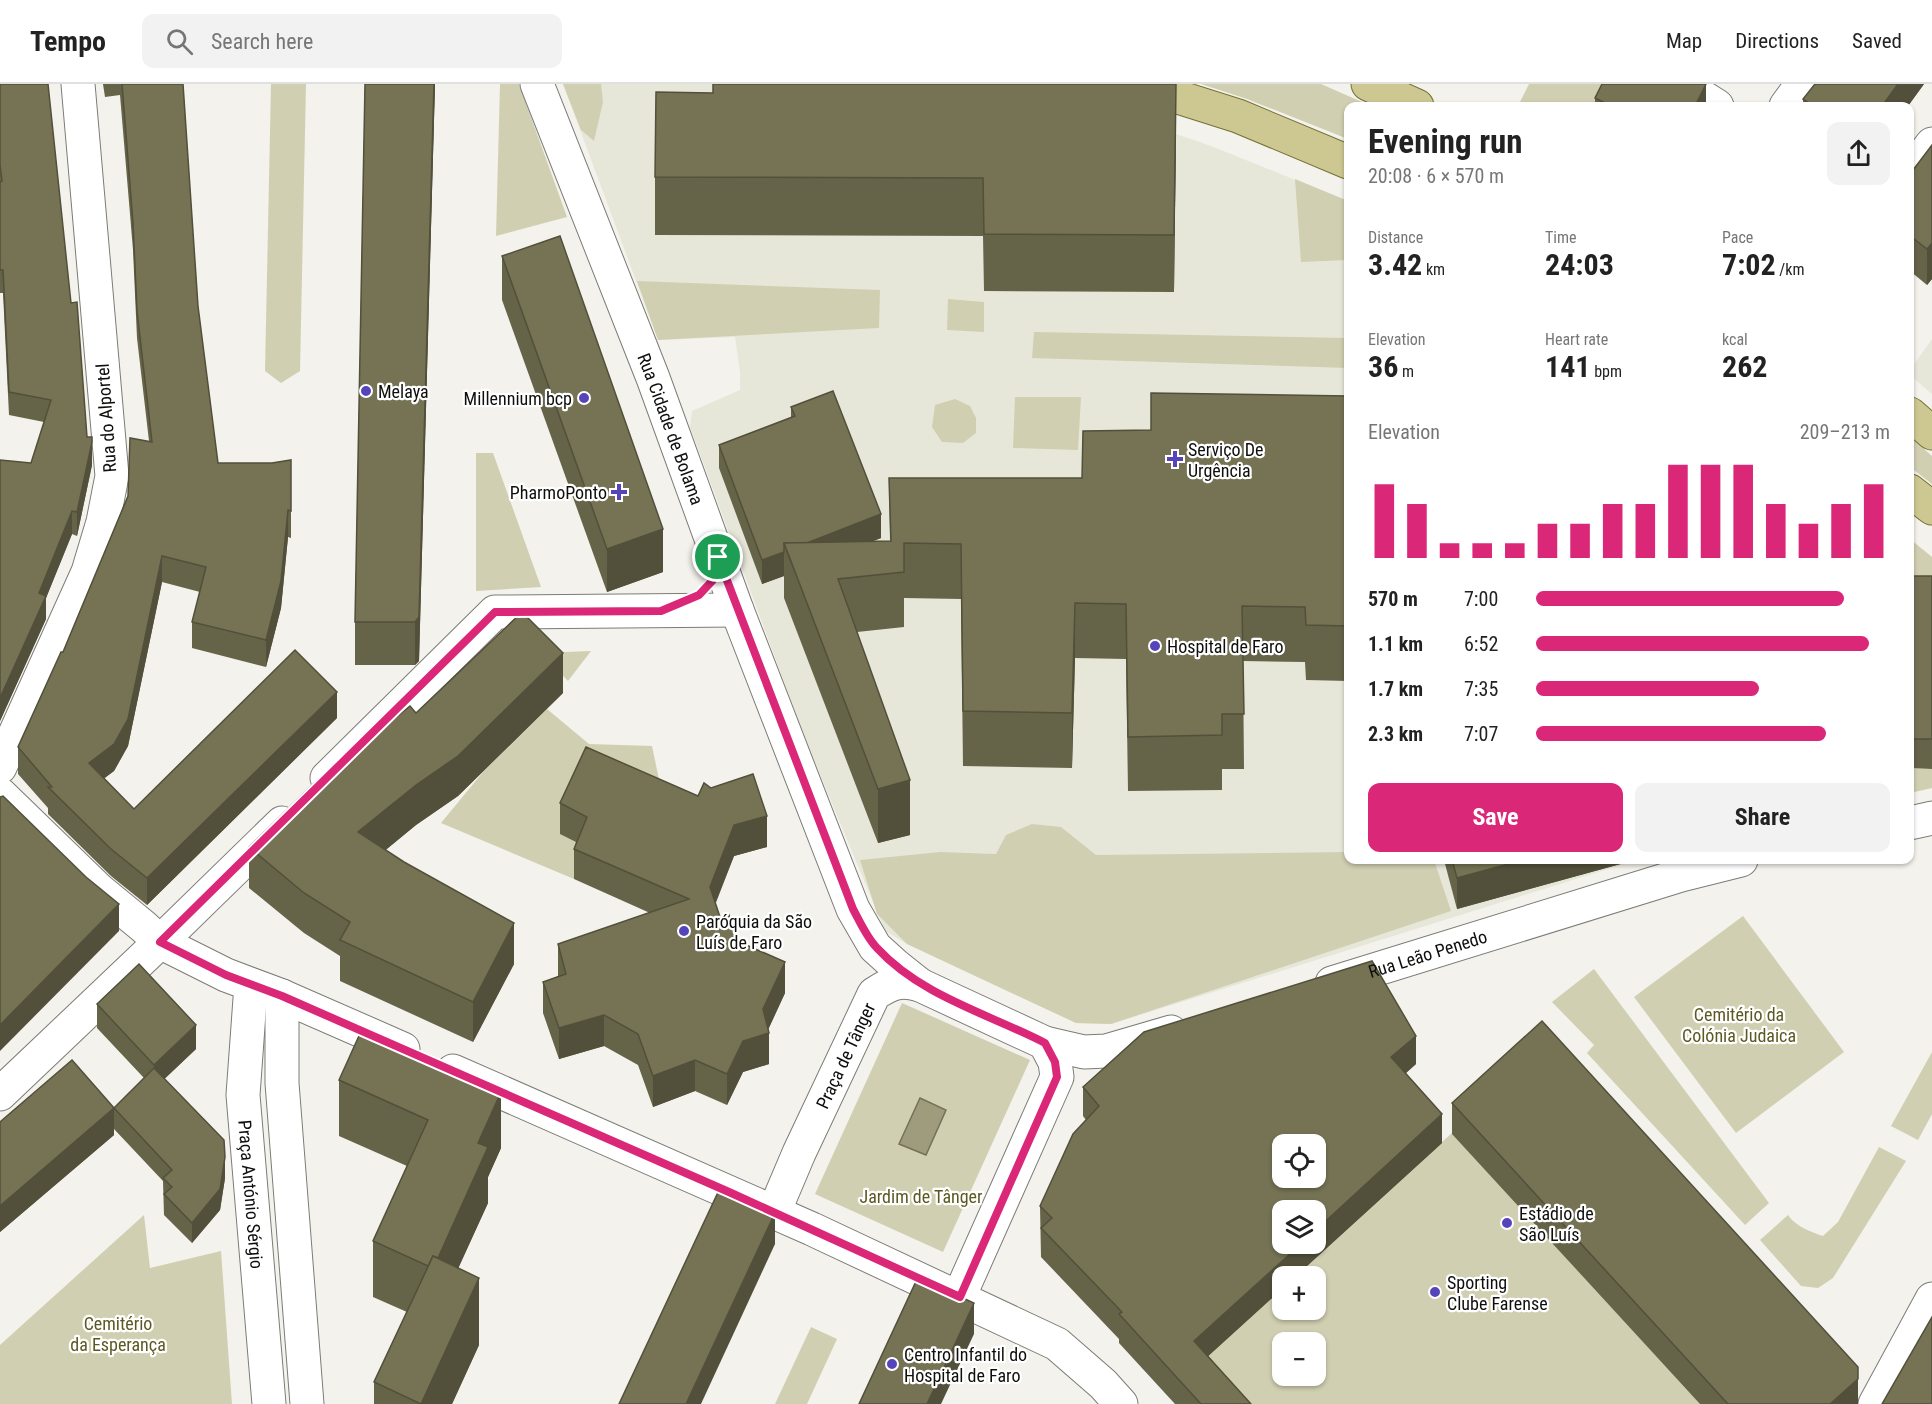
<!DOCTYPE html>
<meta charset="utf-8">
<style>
body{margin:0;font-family:"Roboto Condensed",sans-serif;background:#f2f2f2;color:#222;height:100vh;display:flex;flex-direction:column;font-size:22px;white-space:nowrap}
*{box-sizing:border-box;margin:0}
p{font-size:20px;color:#767676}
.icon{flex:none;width:33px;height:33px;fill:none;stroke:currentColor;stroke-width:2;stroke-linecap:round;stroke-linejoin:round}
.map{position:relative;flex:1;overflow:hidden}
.panel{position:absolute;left:1344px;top:18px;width:570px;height:762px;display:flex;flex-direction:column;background:#fff;border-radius:12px;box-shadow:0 2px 4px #0004}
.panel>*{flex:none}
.tools{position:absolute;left:1272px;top:1050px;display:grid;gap:12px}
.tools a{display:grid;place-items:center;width:54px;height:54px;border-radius:12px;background:#fff;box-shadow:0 2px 4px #0004;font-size:30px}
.pin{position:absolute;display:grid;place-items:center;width:51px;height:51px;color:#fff;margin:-26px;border:3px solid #fff;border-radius:50%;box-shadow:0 2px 6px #0007}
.round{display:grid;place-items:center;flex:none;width:63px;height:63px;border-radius:12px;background:#f2f2f2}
.summary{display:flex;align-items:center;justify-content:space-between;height:102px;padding:0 24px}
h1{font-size:33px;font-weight:700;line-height:45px}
.metrics{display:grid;grid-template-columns:repeat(3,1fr);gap:9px;height:102px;padding:6px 24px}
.metrics div{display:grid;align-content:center}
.metrics b{font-size:30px;font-weight:700}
.metrics small{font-size:16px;font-weight:400}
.metrics p{font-size:16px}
.chart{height:168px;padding:12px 24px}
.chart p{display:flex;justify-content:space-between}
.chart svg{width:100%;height:108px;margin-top:6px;stroke:#db2777;stroke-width:6}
.action{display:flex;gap:12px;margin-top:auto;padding:12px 24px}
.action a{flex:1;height:69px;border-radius:12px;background:#db2777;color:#fff;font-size:24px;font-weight:700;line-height:69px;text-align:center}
.action a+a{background:#f2f2f2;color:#222}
ul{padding:0 24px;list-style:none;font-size:20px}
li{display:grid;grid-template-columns:96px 72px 1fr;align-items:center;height:45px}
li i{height:15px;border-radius:8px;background:#db2777}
header{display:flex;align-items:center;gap:36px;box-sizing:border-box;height:84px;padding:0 30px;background:#fff;border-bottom:2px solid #e0e0e0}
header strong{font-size:28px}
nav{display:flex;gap:33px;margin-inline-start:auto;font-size:21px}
.search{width:420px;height:54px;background:#f2f2f2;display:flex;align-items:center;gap:15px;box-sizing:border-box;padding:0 21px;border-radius:12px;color:#767676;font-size:22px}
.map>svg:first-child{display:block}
.built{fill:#e7e7d9}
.green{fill:#d1cfb1;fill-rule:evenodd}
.water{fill:#9e9c7c;stroke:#73715a;stroke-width:1.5}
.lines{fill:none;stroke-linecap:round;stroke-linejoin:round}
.minor-casing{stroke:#7c7c76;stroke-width:35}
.major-casing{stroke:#757033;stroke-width:35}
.minor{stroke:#fff;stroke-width:33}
.major{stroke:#cdc891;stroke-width:33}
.wall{fill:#656348}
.shaded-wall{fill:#52503b}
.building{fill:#757354;stroke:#52503b;stroke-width:1.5;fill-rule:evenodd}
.route-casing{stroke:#fff;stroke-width:12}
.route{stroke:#db2777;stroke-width:8}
.poi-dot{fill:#5644bb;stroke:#fff;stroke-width:2}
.labels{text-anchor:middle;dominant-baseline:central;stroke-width:4.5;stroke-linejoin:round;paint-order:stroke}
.poi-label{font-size:18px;fill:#0e0e0c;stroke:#fff;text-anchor:start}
.street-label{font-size:18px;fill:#0e0e0c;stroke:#fff}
.park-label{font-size:18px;fill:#5d5821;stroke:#fff}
</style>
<header>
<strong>Tempo</strong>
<div class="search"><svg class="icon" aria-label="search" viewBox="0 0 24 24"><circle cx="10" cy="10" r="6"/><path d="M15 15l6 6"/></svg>Search here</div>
<nav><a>Map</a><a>Directions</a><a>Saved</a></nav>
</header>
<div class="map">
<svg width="1932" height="1320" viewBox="0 0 1932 1320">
<rect width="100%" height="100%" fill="#f3f2ec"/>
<g class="built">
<path d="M563,0H1016L1075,15L1211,62L1348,117V776H1637L1111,940L1076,939L907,860L885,847L804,652L690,343L692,327L740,306V288L735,253L658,256Z"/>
<path d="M1932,255V310L1910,291V286Z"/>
</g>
<g class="green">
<path d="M271,0H306L300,287L281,299L265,287Z"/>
<path d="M500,0H519L567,133L496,152Z"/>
<path d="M563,0H601L603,18L594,57L581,46Z"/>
<path d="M1201,0H1321L1371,22H1348V55L1247,15Z"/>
<path d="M1529,0H1615V22H1518Z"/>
<path d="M1295,95L1348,117V176L1301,178Z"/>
<path d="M637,197L880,206L879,244L658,256Z"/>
<path d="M948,215L984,218V248L947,246Z"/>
<path d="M1034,248L1348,254V284L1032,274Z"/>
<path d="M1015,313H1081L1078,366L1013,364Z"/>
<path d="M955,315L970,322L976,334V349L963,359L942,358L932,343L935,321Z"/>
<path d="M1910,353L1932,372V400L1910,383Z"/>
<path d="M476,369H493L541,503L476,507Z"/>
<path d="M1910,455L1932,473V522H1910Z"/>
<path d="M591,567L568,597L541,569Z"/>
<path d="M547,625L589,660L652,662L661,705L587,764L574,795L441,739L483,688Z"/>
<path d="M1910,684L1932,685V704L1910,709Z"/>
<path d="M1032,740L1061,743L1096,771L1348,768V776H1434L1451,827L1111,940L1076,939L907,860L877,830L860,776L940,768L996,770L1006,751Z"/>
<path d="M1743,832L1844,968L1736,1049L1634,913Z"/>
<path d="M1594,885L1769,1119L1745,1141L1587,969L1594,961L1552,918Z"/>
<path d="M902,919L1030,976L943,1168L815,1110Z"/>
<path d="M1542,968L1864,1320H1183L1160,1262L1282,1160H1316V1126L1442,1058ZM1282,1192H1316V1226H1282ZM1282,1258H1316V1292H1282Z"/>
<path d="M1932,968V1030L1918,1056L1891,1042Z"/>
<path d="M1879,1063L1906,1077L1833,1194L1818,1204L1801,1202L1760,1156L1788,1131C1795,1142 1811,1148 1823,1152L1838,1138Z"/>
<path d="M144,1131L150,1184L221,1167L232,1320H0V1261Z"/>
<path d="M811,1243L837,1255L807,1320H775Z"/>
</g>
<path class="water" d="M920,1014L946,1026L926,1071L899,1060Z"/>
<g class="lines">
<defs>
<g id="minor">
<path id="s1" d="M537,0L653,294L737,526L853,825L875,863L896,882L920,901"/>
<path d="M1682,0L1717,22"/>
<path d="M1786,22L1802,0"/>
<path d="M1910,89L1932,60"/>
<path d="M0,683L88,488L103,438L112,392L78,0"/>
<path d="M327,694L495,528L737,526"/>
<path d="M0,710L99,806L144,843L160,858L226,891L282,912L403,965"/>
<path d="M1910,739L1932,734"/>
<path id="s2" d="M1332,899L1681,791L1741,776"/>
<path id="s3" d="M251,901L243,1011L269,1320"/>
<path d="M282,912V999L307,1320"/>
<path d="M1045,959L1084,968L1106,967L1171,948"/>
<path d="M453,987L812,1145L1057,1260L1103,1300L1121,1320"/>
<path d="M0,1010L160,858L282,739"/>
<path id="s4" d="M774,1128L799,1069L874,910C891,899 900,895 920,901L1045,959L1055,978L1057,993L959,1213"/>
<path d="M1875,1320L1932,1215"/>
</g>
<g id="major">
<path d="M1137,0L1238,32L1348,78"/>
<path d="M1368,0L1417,22"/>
<path d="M1910,330L1932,349"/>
<path d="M1910,407L1932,424"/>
</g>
</defs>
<use href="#minor" class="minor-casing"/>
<use href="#major" class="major-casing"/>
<use href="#minor" class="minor"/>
<use href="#major" class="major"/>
</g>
<g class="wall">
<path d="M0,0L71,219L87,353L92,381L77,452L72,450L46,514V535L0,637V376L31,379L44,338L9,331L3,209H0Z"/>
<path d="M103,0H183L198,222L218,379H272L291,376V454L288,453L281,524L266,583L192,564V538L200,508L162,498L128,662L114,687L104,694L134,725L337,634L147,821L111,792L48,730V724L18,690V663L63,568L128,412L149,357L137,254L133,166L120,11L105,13Z"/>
<path d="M365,0H435L419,577L415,581H355V538Z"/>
<path d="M1815,0H1924L1908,22H1803V15Z"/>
<path d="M1595,14L1706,22H1595Z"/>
<path d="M1176,43L1174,208L984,207L983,152L655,151V93Z"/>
<path d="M1932,61V195L1927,201L1910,187V90Z"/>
<path d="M502,172L663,488L607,508L502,216Z"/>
<path d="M1348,312V597L1306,596L1305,578L1243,577L1244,685H1222V706L1128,707L1126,575L1075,574L1072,684L963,682L961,515L904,514V543L857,548L910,751L878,759L784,514V492L762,500L719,384V361L791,334V323L881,454L871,458H890L889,394H1082L1151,346Z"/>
<path d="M1910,492H1932V685L1910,684Z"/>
<path d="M563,609L458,712L416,741L385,766L514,880L473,958L340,897V872L304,849L249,804V763L416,629Z"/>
<path d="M560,719L767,763L734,772L715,819L721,836L737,857L785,909L768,946L769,980L743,988L727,1021L695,1007L653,1023L638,981L604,962L559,975L543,929V898L558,892V860L650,829L574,795V765L576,758L560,750Z"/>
<path d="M1444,776H1635L1457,825Z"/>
<path d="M97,920L196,965L164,995L225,1094L220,1126L192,1159L164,1131L163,1097L114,1045V1051L0,1148V1038L114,1024L144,994L97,944Z"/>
<path d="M1416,980L1406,989L1442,1059L1296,1192H1282V1205L1208,1272L1251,1320H1175L1119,1259V1255L1041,1173L1040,1122L1086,1036L1083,1032V1003Z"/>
<path d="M443,982L501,1064L488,1093V1119L458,1184L479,1261L452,1320H374V1298L407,1228L373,1213V1157L407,1082L339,1052V996Z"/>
<path d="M1452,1019L1858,1283V1320H1700L1452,1050Z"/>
</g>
<g class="shaded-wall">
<path d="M434,0H435L419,577L415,581V538Z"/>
<path d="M1176,0V43L1174,208V151Z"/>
<path d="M1706,0V22H1695Z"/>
<path d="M1898,0H1924L1908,22H1882Z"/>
<path d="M1932,159V195L1927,201V165Z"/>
<path d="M92,358V381L77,452V428Z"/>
<path d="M288,426V453L281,524L266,583V556Z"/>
<path d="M72,427V450L46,514V535L0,637V614L39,509Z"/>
<path d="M881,430V454L794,487L786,467Z"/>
<path d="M663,445V488L607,508V465Z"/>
<path d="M784,468V492L762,500V476Z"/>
<path d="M162,472V498L128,662L114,687L89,706V679Z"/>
<path d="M1075,519V574L1072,684V629Z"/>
<path d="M563,569V609L458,712L416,741L358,789V748Z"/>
<path d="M337,608V634L147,821V794Z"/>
<path d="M910,696V751L878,759V705Z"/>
<path d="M767,732V763L734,772L710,834V803L734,741Z"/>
<path d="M1523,776H1635L1457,825V794Z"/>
<path d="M119,820V847L0,967V941Z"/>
<path d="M514,839V880L473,958V918Z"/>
<path d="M785,878V909L766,950L769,949V980L743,988L727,1021V990L743,957L763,925Z"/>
<path d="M604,931V962L559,975V944Z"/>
<path d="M196,941V965L154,1005V981Z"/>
<path d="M1416,952V980L1391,1002V973Z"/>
<path d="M695,976V1007L653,1023V992Z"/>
<path d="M501,1008V1064L488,1093V1119L433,1240V1184L478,1059Z"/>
<path d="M114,1024V1051L0,1148V1122Z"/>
<path d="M1442,1030V1059L1296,1192H1282V1205L1194,1285V1257L1301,1160H1316V1146Z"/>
<path d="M225,1073V1094L220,1126L192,1159V1139Z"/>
<path d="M775,1129V1160L701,1320H686Z"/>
<path d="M479,1194V1261L452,1320H421Z"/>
<path d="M974,1219V1250L941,1320H927Z"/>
<path d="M1858,1295V1320H1830Z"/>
</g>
<g class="building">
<path d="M0,0H48L71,219L77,218L87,353H92V358L77,428L72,427L39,509L46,512L0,614V376L31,379L51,316L9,308L3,186H0V98L2,97L0,81Z"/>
<path d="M122,0H183L198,222L218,379H272L291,376V427L288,426L281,497L266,556L192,538L206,483L162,472L128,635L114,660L89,679L134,725L295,566L337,608L147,794L111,765L48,703H52L18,663L61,568H63L128,412L130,354L152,358L137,227L133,139Z"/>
<path d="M365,0H434L419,533L415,538H355Z"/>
<path d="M713,0H1176L1174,151L984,150L983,94L655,93L656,8L713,9Z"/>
<path d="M1602,0H1706L1695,22H1611L1595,14Z"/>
<path d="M1815,0H1898L1882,22H1813L1803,15Z"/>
<path d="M1932,61V159L1927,165L1910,152V90Z"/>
<path d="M560,152L663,445L607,465L502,172Z"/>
<path d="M833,307L881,430L807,459H784V468L762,476L719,361L795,332L791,323Z"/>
<path d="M1151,309L1348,312V542L1306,541L1305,523L1242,522L1244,630H1222V651L1128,653L1126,520L1075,519L1072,629L963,627L961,460L904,459V488L838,495L910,696L878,705L784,459L891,457L889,394H1082L1083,347L1151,346Z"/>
<rect x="1910" y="492" width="22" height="163"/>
<path d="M522,528L563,569L458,672L416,701L358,748L404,778L514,839L473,918L340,856L350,838L304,809L249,763L313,700L410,622L416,629Z"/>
<path d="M586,663L698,712L704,699L711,704L753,690L767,732L734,741L710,803L721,836L729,831L737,857L785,878L763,925L769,949L743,957L727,990L695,976L653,992L638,950L604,931L559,944L543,898L566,890L558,860L689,815L574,765L587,733L560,719Z"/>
<path d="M3,712L86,793L119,820L0,941V713Z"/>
<path d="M1452,776H1523L1457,794Z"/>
<path d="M1372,877L1416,952L1391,973L1442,1030L1316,1146V1126H1282V1160H1301L1194,1257L1251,1320H1201L1119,1230L1122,1228L1041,1144L1052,1134L1040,1122L1073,1050L1099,1022L1083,1003L1144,948ZM1282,1060H1316V1094H1282Z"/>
<path d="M139,880L196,941L154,981L97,920Z"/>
<path d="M1542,937L1858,1283V1295L1830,1320H1728L1452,1019Z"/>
<path d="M363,943L443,979L442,982L501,1008L478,1059L488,1063L438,1174L433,1172L428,1182L373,1157L428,1036L339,996Z"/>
<path d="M72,976L114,1024L0,1122V1038Z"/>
<path d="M154,984L224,1056L225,1073L220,1105L192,1139L164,1110L172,1103L163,1094L172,1086L114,1024Z"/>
<path d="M720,1104L775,1129L686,1320H619Z"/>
<path d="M433,1172L479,1194L421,1320L374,1298Z"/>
<path d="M918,1193L974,1219L927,1320H859Z"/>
<path d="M1932,1233V1320H1882Z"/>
</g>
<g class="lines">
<defs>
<path id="route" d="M718,473L853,825C860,838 867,854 877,864C921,912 989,930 1045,959L1055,978L1057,993L960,1213L729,1108L282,912L226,891L160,858L495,528L661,527L699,511L713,496Z"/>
</defs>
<use href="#route" class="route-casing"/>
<use href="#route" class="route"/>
</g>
<g class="poi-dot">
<circle cx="366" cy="307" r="6"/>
<circle cx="584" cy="314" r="6"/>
<path d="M1172 366h6v6h6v6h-6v6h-6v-6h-6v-6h6z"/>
<path d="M616 399h6v6h6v6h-6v6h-6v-6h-6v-6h6z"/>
<circle cx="1155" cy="562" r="6"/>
<circle cx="684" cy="847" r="6"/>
<circle cx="1507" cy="1139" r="6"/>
<circle cx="1435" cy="1208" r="6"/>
<circle cx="892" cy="1280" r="6"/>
</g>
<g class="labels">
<g class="poi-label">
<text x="378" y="307">Melaya</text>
<text x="572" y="314" text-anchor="end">Millennium bcp</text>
<text x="1188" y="365">Serviço De<tspan x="1188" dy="21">Urgência</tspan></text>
<text x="607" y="408" text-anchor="end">PharmoPonto</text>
<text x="1167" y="562">Hospital de Faro</text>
<text x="696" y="837">Paróquia da São<tspan x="696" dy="21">Luís de Faro</tspan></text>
<text x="1519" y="1129">Estádio de<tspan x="1519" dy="21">São Luís</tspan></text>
<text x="1447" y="1198">Sporting<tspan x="1447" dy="21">Clube Farense</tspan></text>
<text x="904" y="1270">Centro Infantil do<tspan x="904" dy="21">Hospital de Faro</tspan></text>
</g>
<g class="street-label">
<text transform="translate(106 334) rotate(-94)">Rua do Alportel</text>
<text stroke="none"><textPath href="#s1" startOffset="370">Rua Cidade de Bolama</textPath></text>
<text stroke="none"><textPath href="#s2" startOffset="100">Rua Leão Penedo</textPath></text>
<text stroke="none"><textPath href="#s4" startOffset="172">Praça de Tânger</textPath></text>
<text stroke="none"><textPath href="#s3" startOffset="210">Praça António Sérgio</textPath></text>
</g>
<g class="park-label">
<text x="1739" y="930">Cemitério da<tspan x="1739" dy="21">Colónia Judaica</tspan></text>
<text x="921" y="1112">Jardim de Tânger</text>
<text x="118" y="1239">Cemitério<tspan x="118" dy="21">da Esperança</tspan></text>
</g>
</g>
</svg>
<div class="tools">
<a><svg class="icon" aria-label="locate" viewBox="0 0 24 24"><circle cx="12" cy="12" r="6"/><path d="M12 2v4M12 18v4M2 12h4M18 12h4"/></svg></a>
<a><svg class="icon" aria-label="layers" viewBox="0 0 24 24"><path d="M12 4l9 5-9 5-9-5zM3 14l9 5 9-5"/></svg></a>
<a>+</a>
<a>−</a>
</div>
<div class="pin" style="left:718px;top:473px;background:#1e9e55"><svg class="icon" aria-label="arrive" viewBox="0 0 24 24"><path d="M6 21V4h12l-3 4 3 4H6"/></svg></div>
<section class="panel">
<div class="summary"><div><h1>Evening run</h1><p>20:08 · 6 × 570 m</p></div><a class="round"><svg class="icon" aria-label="share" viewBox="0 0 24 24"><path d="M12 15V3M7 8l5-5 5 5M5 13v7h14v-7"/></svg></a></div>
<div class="metrics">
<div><p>Distance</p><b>3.42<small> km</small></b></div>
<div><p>Time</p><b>24:03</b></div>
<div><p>Pace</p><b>7:02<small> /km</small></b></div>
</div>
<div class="metrics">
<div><p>Elevation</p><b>36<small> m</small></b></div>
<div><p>Heart rate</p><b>141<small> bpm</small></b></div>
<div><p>kcal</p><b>262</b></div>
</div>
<div class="chart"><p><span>Elevation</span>209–213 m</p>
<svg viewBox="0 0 160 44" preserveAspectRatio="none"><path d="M5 44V14M15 44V22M25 44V38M35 44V38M45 44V38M55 44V30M65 44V30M75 44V22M85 44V22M95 44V6M105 44V6M115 44V6M125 44V22M135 44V30M145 44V22M155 44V14"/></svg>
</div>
<ul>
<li><b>570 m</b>7:00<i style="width:87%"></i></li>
<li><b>1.1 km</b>6:52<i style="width:94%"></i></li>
<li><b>1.7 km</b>7:35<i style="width:63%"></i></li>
<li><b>2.3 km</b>7:07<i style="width:82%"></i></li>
</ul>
<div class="action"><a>Save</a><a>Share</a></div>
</section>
</div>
